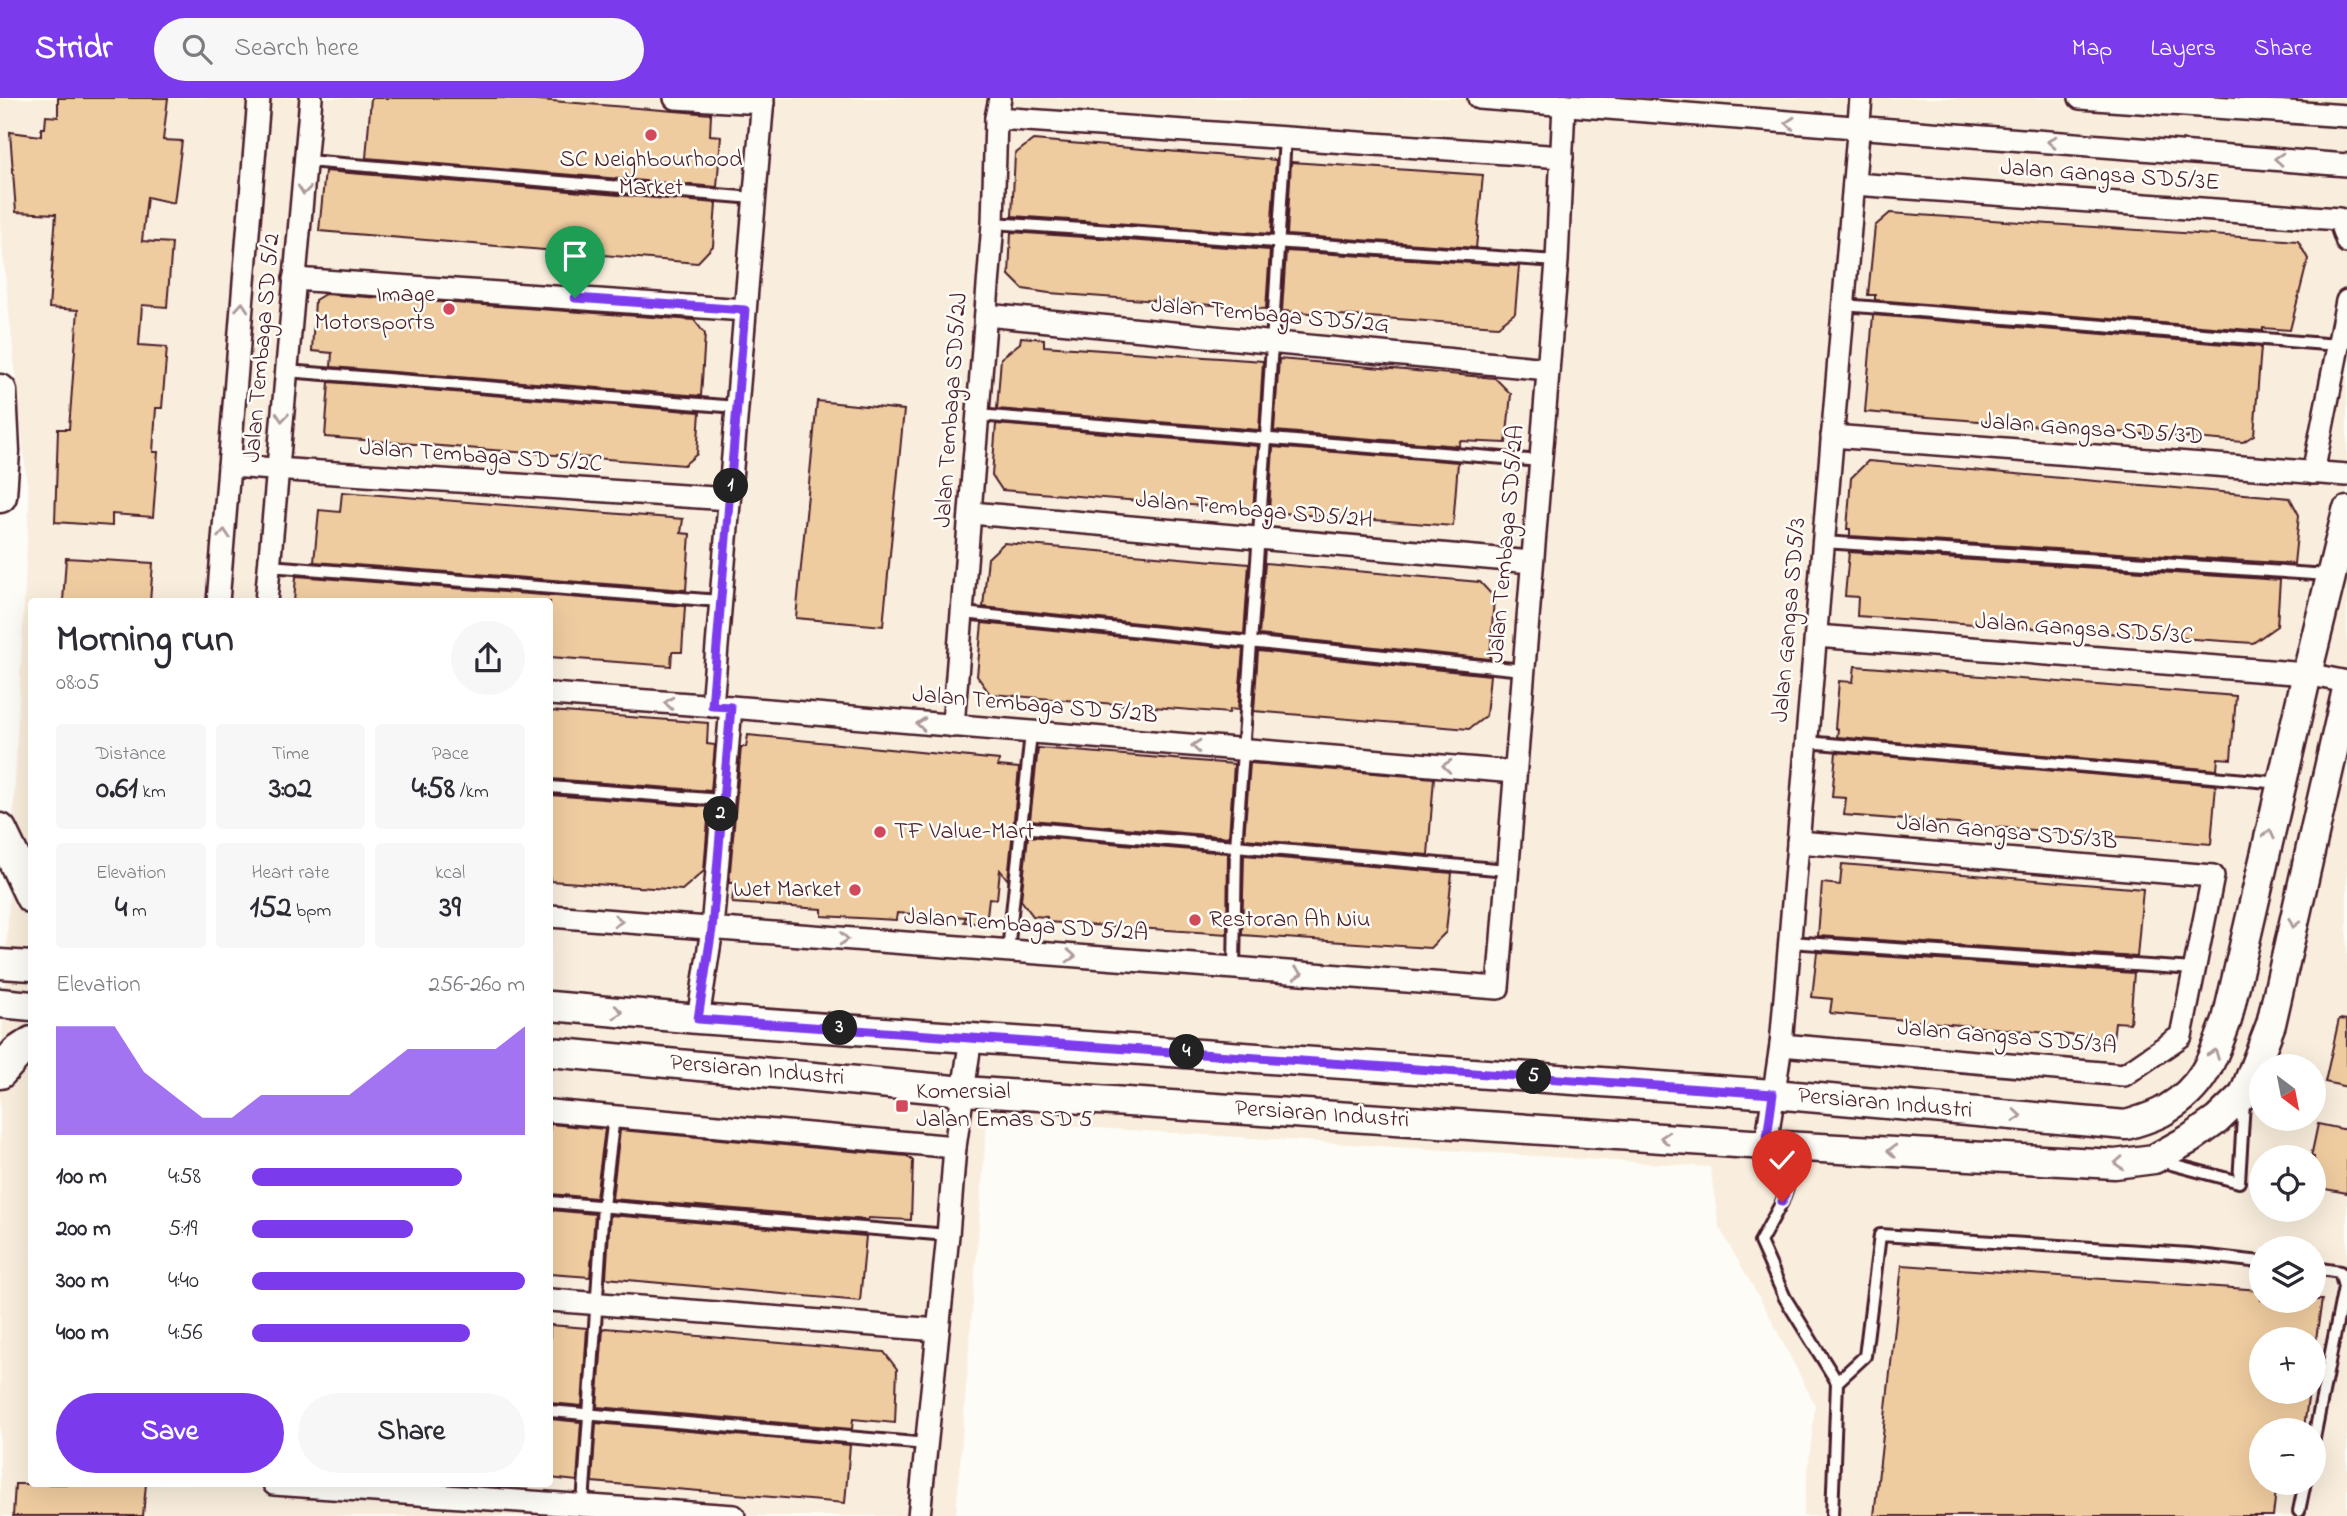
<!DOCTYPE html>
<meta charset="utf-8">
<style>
body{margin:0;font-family:"Indie Flower",sans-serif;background:#f7f7f7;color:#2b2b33;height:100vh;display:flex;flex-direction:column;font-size:26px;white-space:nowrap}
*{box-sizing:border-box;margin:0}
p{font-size:23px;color:#7c7c81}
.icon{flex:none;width:38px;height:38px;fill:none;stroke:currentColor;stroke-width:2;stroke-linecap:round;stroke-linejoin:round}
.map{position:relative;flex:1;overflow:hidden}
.panel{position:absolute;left:28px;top:500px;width:525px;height:889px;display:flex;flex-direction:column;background:#fff;border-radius:7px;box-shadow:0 7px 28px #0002}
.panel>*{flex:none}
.needle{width:46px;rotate:148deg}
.fabs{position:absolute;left:2249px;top:956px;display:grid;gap:14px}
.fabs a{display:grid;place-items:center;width:77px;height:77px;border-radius:50%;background:#fff;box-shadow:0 7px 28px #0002;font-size:35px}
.pin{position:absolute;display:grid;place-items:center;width:60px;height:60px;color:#fff;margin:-72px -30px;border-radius:50% 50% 50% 0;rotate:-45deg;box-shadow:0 0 7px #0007}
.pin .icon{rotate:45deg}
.km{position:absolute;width:35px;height:35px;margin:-18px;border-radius:50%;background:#222;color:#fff;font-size:19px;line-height:35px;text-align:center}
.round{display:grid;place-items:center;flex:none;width:74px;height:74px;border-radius:37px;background:#f7f7f7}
.head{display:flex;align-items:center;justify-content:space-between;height:119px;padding:0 28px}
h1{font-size:38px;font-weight:700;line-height:52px}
.stats{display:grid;grid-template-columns:repeat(3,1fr);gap:10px;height:119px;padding:7px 28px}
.stats div{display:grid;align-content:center;border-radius:7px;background:#f7f7f7;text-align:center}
.stats b{font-size:30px;font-weight:700}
.stats small{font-size:19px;font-weight:400}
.stats p{font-size:19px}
.chart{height:196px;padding:14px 28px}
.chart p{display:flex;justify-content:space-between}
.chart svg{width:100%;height:126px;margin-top:7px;fill:#7c3aed;opacity:.7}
.primary-button{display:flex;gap:14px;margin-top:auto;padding:14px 28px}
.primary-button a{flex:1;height:80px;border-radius:42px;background:#7c3aed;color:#fff;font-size:28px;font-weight:700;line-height:80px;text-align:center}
.primary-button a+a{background:#f7f7f7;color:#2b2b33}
ul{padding:0 28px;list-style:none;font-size:23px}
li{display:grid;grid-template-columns:112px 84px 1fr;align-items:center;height:52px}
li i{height:18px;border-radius:9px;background:#7c3aed}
header{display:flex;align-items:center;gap:42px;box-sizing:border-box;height:98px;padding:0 35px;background:#7c3aed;color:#fff}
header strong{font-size:33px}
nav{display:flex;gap:38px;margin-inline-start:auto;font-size:24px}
.search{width:490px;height:63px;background:#f7f7f7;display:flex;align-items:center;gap:18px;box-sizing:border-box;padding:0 24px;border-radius:38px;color:#7c7c81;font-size:26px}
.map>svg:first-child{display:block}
.built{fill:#f9eedd;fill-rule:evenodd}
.building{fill:#efcca0;stroke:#4a1f2b;stroke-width:2}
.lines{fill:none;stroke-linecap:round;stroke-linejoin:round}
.service-casing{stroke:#4a1f2b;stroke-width:16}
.minor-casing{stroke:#4a1f2b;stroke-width:26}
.tertiary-casing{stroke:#4a1f2b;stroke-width:33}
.secondary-casing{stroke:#4a1f2b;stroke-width:37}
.service{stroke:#fdfcf7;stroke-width:10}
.minor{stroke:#fdfcf7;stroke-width:21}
.tertiary{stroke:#fdfcf7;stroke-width:28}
.secondary{stroke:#fdfcf7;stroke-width:32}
.oneway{stroke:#ac999b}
.route-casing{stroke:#fff;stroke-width:14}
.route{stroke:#7c3aed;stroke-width:9}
.poi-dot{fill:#d1495b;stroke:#fdfcf7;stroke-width:2.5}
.labels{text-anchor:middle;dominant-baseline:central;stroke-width:5;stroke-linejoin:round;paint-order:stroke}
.poi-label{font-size:24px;fill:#4a1f2b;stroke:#fdfcf7;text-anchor:start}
.street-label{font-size:24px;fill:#4a1f2b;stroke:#fdfcf7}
</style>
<header>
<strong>Stridr</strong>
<div class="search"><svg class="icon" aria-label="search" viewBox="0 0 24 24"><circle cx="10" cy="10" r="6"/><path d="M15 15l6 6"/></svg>Search here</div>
<nav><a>Map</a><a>Layers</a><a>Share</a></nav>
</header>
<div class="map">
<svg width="2347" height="1418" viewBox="0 0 2347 1418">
<rect width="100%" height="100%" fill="#fdfcf7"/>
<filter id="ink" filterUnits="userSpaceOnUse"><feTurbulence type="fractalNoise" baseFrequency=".0143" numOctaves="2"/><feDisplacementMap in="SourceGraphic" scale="14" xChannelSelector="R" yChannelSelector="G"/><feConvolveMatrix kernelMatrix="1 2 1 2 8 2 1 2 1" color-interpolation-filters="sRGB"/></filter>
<g filter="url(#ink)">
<path class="built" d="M0,0H2347V1418H1803L1815,1307L1769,1217L1719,1129L1710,1069L987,1023L956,1418H0V977L29,406L0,127ZM32,504H550V1386H32ZM2261,968H2314V1020H2261ZM2261,1059H2314V1111H2261ZM2261,1150H2314V1202H2261ZM2261,1241H2314V1293H2261ZM2261,1332H2314V1384H2261Z"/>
<g class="building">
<path d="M58,0H168L163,42L182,43L174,105L147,99L142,143L172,145L167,209L142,207L139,247L167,249L162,310H156L153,354H158L153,419L112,416V428L55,424L58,331H69L78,212L49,210L56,116L16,114L10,34L41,38V30H45L46,18L58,19Z"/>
<path d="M371,0H515L711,16L710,37L721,38L717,89L366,60Z"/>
<path d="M1033,42L1276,62L1271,136L1012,118L1015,56Z"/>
<path d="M1291,64L1483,77L1476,150L1287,137Z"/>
<path d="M325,73L716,105L713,148L697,165L319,133Z"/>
<path d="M1890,115L2298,143L2308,161L2290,232L2263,230V233L1875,202V197H1868L1875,128Z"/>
<path d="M1011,134L1270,152L1266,211L1049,195L1023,191L1009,177Z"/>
<path d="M1286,153L1519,168L1515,215L1498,228L1282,213Z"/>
<path d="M325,196L694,222L705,236L701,298L331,269L332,255L312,253L315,202Z"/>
<path d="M1873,217L2261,249L2254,337L2243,344L1865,314Z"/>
<path d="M1021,239L1044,241V248L1263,263L1259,332L997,311L1001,260L1020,245Z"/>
<path d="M1279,261L1495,280L1511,296L1506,345L1460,343L1459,348L1274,333Z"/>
<path d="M329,284L700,314L697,356L684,367L325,339Z"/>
<path d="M817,303L904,312L883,528L796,520Z"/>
<path d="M996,326L1258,348L1253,412L1002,392L992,377Z"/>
<path d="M1273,349L1458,364L1453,428L1269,414Z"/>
<path d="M1868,363L2290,400L2299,417L2294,466L1850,438V431H1847L1851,380Z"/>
<path d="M342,394L683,421L681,435L690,436L686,492L314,464L319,412L340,414Z"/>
<path d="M1004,445L1249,466L1244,536L983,509L988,460Z"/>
<path d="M1849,454L2280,482L2277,528L2253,545L1857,518L1858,499L1845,498Z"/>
<path d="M66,460L153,465L150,504H63Z"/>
<path d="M1265,465L1480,484L1494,499L1490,561L1259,537Z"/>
<path d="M296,478L685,508L682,554H672L671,568L550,559V504H294Z"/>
<path d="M982,525L1243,551L1238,612L1230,611L1229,615L990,596L977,578Z"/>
<path d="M1258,553L1490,577L1486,618L1469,631L1254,613Z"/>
<path d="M1855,568L2236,598L2231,661L2218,660L2217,672L1837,639L1838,631L1835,630L1839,583L1853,584Z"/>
<path d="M550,613L708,625L707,646L715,647L711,693L550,681Z"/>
<path d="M748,637L999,662L998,668L1019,670L1008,782L1000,772L997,801L989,800L986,826L964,824L966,819L897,815L896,822L822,818V811L732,805L734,785H729L741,649H746Z"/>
<path d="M1038,650L1234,666L1229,739L1030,722Z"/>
<path d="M1836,654L2216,687L2211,746L1844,717L1846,700L1832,699Z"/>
<path d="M1250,665L1434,680L1428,757L1244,741Z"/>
<path d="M550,697L709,709L704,773L682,792L550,783Z"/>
<path d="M1028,738L1228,755L1227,836L1047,824V819L1033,818L1021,802Z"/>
<path d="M1244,757L1452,775L1446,834L1430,850L1242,837Z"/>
<path d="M1842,766L2143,791L2137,859L1818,838L1822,785L1840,787Z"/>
<path d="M1817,854L2134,875L2130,925L2115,924L2113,941L1830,915L1832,901L1812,899Z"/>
<path d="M2339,921L2347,922V989L2325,984Z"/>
<path d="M550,1026L605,1031L596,1100L550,1096Z"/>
<path d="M2318,1026L2347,1032V1095L2314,1089V1059H2311Z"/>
<path d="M620,1032L907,1058L913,1063L911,1122L868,1120V1122L612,1101Z"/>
<path d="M550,1112L595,1116L590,1179L550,1176Z"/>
<path d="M610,1117L866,1138L860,1203L606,1180Z"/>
<path d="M1902,1167L2261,1192V1202H2322L2316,1241H2261V1293H2309L2304,1330L2282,1328V1332H2261V1384H2277L2273,1418H1874Z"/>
<path d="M550,1227L587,1230L582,1308L550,1305Z"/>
<path d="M605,1230L884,1254L897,1271L895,1325L853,1321L852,1331L597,1309L603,1231Z"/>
<path d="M550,1321L581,1324L577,1383L550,1380Z"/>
<path d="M596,1325L850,1347L845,1405L592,1384Z"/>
<path d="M15,1386H146L143,1418H13Z"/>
</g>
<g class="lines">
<defs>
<g id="service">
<path d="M307,63L754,100"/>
<path d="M993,125L1557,163"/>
<path d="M1843,207L2338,247"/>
<path d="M286,273L737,309"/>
<path d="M978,317L1541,363"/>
<path d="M1823,444L2329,477"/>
<path d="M269,468L720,503"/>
<path d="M963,515L1523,572"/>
<path d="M1806,644L2281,685"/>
<path d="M550,689L722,702"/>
<path d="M1021,729L1507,772"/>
<path d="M1789,844L2194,871"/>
<path d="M1008,853L1031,635"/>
<path d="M1234,870L1236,749L1266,341L1285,40"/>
<path d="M1800,1051L1782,1104L1760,1144L1785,1200L1837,1284L1832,1418"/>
<path d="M2160,1063L2239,1084L2244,1004"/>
<path d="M550,1104L948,1137"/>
<path d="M2314,1170L2340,1174L2344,1189L2314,1340"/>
<path d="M1837,1284L1865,1258L1880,1137L2190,1156L2261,1164"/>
<path d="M550,1313L927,1346"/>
<path d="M583,1407L603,1108L614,1019"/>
<path d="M2299,1413L2305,1384"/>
</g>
<g id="minor">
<path d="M675,0L763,5"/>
<path d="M1479,0L2347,67"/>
<path d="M2080,0L2347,18"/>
<path d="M996,20L1562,59"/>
<path d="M1854,86L2339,121L2347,144"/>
<path d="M294,181L745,212"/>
<path d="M986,217L1548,271"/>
<path d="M1832,338L2347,377"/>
<path d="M229,368L729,401"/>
<path d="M2313,375L2347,203"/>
<path d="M971,415L1532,464"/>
<path d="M218,504L259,0"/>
<path d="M266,504L311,0"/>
<path d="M1816,538L2307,576L2347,584"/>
<path d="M550,596L731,609L1515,674"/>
<path d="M712,608L763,0"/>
<path d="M953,628L993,125L996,20L1000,0"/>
<path d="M550,818L1498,890L1557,163L1564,6"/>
<path d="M698,921L712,831L731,609"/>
<path d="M1781,947L2124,977L2181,938L2213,778L1798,744"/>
<path d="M550,1013L955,1049"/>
<path d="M1766,1047L1781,947L1861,0"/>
<path d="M550,1202L938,1232"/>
<path d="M274,1386L734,1418"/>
<path d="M919,1418L948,1137L955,1049L971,939"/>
</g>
<g id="tertiary">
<path d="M0,866L32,868"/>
<path d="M0,905L32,908"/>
<path d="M550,908L698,921L1773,996L2126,1027C2139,1023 2155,1019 2167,1011C2204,989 2213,960 2227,922L2307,576L2347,413"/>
<path d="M550,954L964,993L1766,1047L2115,1066L2154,1061L2190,1041L2217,1022L2244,996L2271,926L2347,591"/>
</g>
<g id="secondary">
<path d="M0,293L3,353L0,398"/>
<path d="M0,732L32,799"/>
<path d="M0,974L17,955L32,945"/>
</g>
</defs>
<use href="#service" class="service-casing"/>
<use href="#minor" class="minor-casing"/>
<use href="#tertiary" class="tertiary-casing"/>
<use href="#secondary" class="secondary-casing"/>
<use href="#service" class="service"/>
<use href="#minor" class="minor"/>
<use href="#tertiary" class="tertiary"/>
<use href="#secondary" class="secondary"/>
</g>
<defs><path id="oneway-chevron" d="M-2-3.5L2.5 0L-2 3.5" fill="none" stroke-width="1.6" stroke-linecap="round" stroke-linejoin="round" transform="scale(1.75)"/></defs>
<g class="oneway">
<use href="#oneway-chevron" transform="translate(1790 25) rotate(-175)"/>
<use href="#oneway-chevron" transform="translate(2052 44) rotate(-176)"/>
<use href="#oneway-chevron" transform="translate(2279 61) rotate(-176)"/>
<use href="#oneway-chevron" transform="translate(304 92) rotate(96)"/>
<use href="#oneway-chevron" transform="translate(242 209) rotate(-85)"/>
<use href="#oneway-chevron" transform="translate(282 319) rotate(95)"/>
<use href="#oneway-chevron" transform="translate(224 436) rotate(-86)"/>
<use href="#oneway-chevron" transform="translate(669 605) rotate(-176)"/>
<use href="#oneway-chevron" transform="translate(921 626) rotate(-175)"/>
<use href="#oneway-chevron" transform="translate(1196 648) rotate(-175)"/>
<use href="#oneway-chevron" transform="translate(1447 668) rotate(-175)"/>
<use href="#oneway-chevron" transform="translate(2269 736) rotate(-77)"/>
<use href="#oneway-chevron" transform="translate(618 823) rotate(4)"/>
<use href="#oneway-chevron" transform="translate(2294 825) rotate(103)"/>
<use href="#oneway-chevron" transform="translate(844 841) rotate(4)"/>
<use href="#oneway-chevron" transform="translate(1071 858) rotate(4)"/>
<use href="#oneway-chevron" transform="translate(1298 875) rotate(4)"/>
<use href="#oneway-chevron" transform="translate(618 914) rotate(5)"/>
<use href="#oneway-chevron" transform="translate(2214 956) rotate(-69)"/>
<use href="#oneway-chevron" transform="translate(2017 1018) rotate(5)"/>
<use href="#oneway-chevron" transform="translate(1665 1040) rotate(-176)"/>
<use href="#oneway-chevron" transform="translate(1892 1053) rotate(-177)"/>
<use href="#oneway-chevron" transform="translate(2119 1065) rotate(176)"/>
</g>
</g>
<g class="lines" filter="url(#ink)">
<defs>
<path id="route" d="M575,200L745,212L712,608L731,609L712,831L698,921L1773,996L1766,1047L1801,1048L1782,1104"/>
</defs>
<use href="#route" class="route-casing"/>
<use href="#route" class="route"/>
</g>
<g class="poi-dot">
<circle cx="651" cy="37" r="7"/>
<circle cx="449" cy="211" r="7"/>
<circle cx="880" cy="734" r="7"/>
<circle cx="855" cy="792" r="7"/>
<circle cx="1195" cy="822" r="7"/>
<rect x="895" y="1001" width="14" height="14" rx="3.5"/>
</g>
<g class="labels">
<g class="poi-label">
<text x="651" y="62" text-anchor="middle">SC Neighbourhood<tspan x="651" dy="28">Market</tspan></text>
<text x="435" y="197" text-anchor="end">Image<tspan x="435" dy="28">Motorsports</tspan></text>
<text x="894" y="734">TF Value-Mart</text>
<text x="841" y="792" text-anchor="end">Wet Market</text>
<text x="1209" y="822">Restoran Ah Niu</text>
<text x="916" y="994">Komersial<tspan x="916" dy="28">Jalan Emas SD 5</tspan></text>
</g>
<g class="street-label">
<text transform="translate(2110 78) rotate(4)">Jalan Gangsa SD5/3E</text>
<text transform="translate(1270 218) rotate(5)">Jalan Tembaga SD5/2G</text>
<text transform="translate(263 250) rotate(-85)">Jalan Tembaga SD 5/2</text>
<text transform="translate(952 312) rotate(-86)">Jalan Tembaga SD5/2J</text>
<text transform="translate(2092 332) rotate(4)">Jalan Gangsa SD5/3D</text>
<text transform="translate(481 359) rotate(4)">Jalan Tembaga SD 5/2C</text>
<text transform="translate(1254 413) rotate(5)">Jalan Tembaga SD5/2H</text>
<text transform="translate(1507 446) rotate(-85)">Jalan Tembaga SD5/2A</text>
<text transform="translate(1790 522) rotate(-85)">Jalan Gangsa SD5/3</text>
<text transform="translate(2084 532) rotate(4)">Jalan Gangsa SD5/3C</text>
<text transform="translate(1035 608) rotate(5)">Jalan Tembaga SD 5/2B</text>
<text transform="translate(2007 735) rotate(5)">Jalan Gangsa SD5/3B</text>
<text transform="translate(1026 828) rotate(4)">Jalan Tembaga SD 5/2A</text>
<text transform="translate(2007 940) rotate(5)">Jalan Gangsa SD5/3A</text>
<text transform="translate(757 973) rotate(5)">Persiaran Industri</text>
<text transform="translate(1885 1006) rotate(5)">Persiaran Industri</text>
<text transform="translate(1322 1017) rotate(4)">Persiaran Industri</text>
</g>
</g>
</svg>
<div class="fabs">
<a><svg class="needle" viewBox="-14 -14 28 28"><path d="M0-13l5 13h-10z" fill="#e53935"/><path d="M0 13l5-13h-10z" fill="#7c7c81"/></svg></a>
<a><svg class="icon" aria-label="locate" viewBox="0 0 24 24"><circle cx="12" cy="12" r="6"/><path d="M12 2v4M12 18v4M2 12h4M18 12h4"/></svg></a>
<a><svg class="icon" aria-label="layers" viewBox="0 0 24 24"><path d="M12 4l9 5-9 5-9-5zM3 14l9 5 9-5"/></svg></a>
<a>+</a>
<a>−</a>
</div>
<div class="pin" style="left:575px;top:200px;background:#1e9e55"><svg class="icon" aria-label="arrive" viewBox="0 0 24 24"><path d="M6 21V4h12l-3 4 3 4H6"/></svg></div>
<div class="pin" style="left:1782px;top:1104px;background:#d93025"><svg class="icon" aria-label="check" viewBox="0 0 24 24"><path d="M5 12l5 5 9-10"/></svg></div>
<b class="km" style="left:731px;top:388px">1</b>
<b class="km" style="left:721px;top:716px">2</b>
<b class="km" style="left:840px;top:930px">3</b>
<b class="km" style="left:1187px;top:954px">4</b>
<b class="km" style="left:1534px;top:979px">5</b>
<section class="panel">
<div class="head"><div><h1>Morning run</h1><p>08:05</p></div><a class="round"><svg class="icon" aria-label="share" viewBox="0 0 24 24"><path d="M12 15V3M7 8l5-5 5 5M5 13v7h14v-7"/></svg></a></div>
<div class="stats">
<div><p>Distance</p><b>0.61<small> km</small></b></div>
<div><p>Time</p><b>3:02</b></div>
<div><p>Pace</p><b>4:58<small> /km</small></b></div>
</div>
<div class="stats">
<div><p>Elevation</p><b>4<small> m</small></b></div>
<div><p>Heart rate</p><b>152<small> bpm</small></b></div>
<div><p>kcal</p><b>39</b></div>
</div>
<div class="chart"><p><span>Elevation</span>256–260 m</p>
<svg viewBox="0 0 160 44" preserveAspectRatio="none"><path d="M0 44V6L10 6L20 6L30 22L40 30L50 38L60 38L70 30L80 30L90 30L100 30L110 22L120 14L130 14L140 14L150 14L160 6V44z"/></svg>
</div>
<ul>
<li><b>100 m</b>4:58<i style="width:77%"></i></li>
<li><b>200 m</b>5:19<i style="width:59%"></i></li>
<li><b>300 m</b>4:40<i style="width:100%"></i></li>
<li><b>400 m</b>4:56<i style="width:80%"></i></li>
</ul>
<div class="primary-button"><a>Save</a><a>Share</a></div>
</section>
</div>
